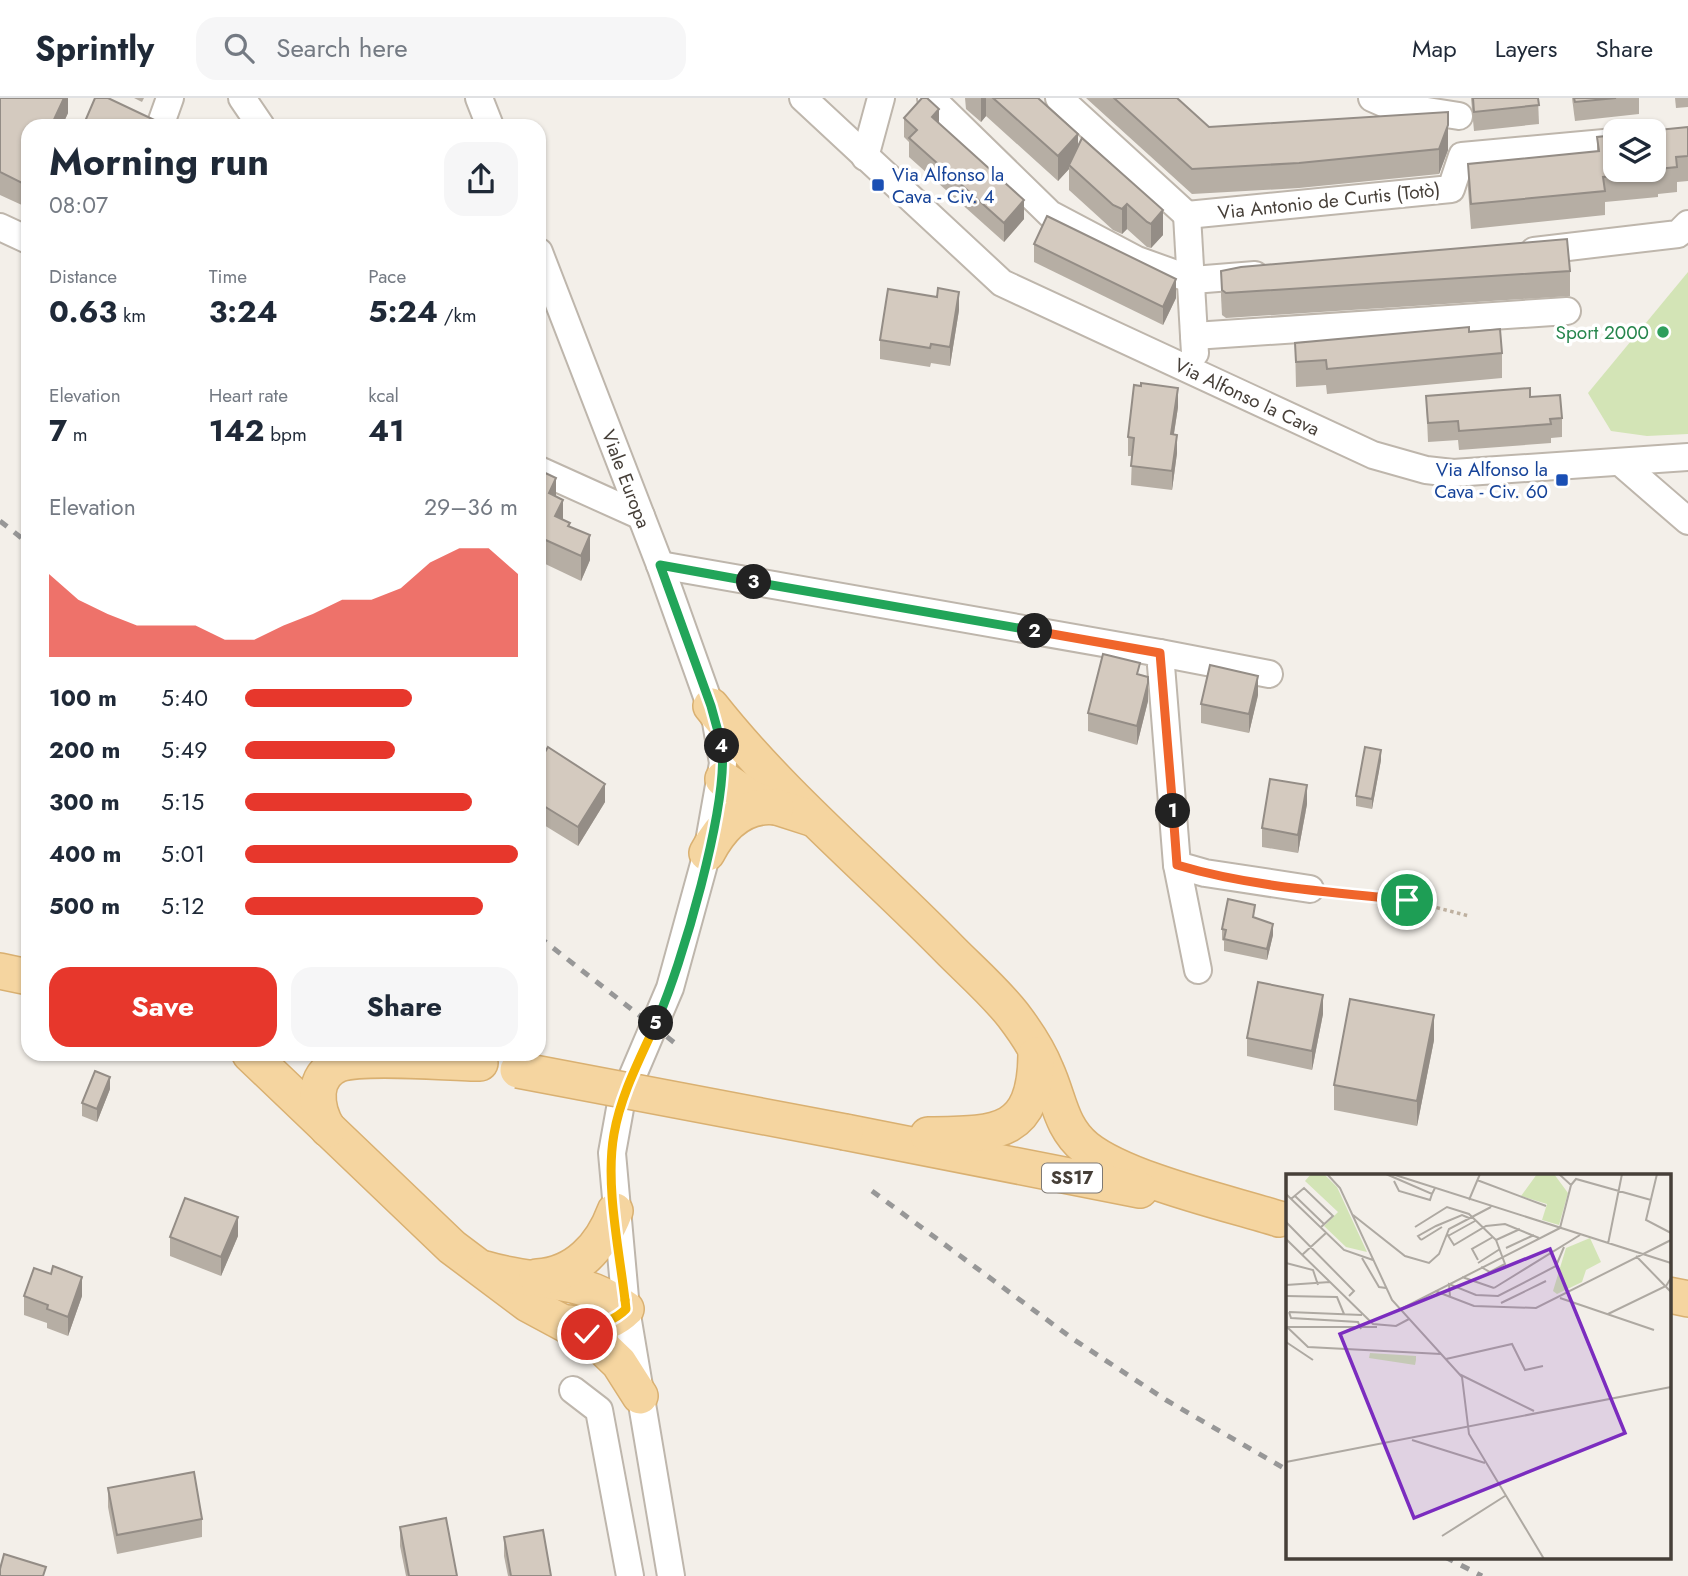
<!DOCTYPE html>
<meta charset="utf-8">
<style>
body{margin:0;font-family:Jost,sans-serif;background:#f6f6f7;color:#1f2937;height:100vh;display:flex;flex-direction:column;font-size:26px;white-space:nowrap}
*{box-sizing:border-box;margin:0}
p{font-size:23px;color:#747a83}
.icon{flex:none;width:38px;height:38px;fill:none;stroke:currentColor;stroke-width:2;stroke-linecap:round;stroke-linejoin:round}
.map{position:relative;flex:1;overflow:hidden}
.drawer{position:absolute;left:21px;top:21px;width:525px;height:942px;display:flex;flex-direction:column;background:#fff;border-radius:21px;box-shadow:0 2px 5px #0004}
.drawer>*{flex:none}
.fabs{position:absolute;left:1603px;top:21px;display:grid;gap:14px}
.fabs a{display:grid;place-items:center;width:63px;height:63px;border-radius:14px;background:#fff;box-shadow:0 2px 5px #0004;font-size:35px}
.pin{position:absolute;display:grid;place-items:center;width:60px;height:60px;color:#fff;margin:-30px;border:4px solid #fff;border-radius:50%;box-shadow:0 2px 7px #0007}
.km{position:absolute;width:35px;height:35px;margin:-18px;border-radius:50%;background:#222;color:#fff;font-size:19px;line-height:35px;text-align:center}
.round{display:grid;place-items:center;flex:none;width:74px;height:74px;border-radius:21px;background:#f6f6f7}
.summary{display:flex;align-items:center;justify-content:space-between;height:119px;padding:0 28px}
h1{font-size:38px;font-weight:700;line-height:52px}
.metrics{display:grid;grid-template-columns:repeat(3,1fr);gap:10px;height:119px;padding:7px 28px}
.metrics div{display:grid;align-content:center}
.metrics b{font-size:30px;font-weight:700}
.metrics small{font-size:19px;font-weight:400}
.metrics p{font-size:19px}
.chart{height:196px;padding:14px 28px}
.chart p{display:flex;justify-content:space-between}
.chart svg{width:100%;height:126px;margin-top:7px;fill:#e7372c;opacity:.7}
.button{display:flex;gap:14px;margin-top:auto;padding:14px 28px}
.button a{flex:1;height:80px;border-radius:21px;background:#e7372c;color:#fff;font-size:28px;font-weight:700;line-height:80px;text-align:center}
.button a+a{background:#f6f6f7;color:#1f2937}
ul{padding:0 28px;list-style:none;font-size:23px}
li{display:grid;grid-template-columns:112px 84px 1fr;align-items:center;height:52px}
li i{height:18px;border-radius:9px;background:#e7372c}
header{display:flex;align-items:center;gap:42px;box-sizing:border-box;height:98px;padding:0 35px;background:#fff;border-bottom:2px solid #e0e1e3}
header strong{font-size:33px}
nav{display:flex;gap:38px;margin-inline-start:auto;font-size:24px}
.search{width:490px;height:63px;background:#f6f6f7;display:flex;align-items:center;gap:18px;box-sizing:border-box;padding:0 24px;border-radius:21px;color:#747a83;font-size:26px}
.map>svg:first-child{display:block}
.green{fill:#d3e4b6}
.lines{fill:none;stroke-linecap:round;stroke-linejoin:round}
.minor-casing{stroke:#beb6ac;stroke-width:30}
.major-casing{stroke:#d9b071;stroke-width:38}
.path{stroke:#beb09f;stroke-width:3.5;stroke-dasharray:3.5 3.5;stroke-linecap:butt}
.minor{stroke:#fff;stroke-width:26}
.major{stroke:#f5d5a0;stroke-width:35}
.rail{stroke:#979797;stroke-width:5;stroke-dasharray:9 9;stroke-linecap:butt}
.major-bridge-casing{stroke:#d9b071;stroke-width:38;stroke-linecap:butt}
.major-bridge{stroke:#f5d5a0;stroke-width:35}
.wall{fill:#b6aea4}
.shaded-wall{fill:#948d86}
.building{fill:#d4cabf;stroke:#948d86;stroke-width:2}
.split-1-casing{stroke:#fff;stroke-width:14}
.split-2-casing{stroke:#fff;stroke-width:14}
.split-3-casing{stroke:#fff;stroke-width:14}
.split-4-casing{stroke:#fff;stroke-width:14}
.split-5-casing{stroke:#fff;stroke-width:14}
.split-6-casing{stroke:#fff;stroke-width:14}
.split-7-casing{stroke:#fff;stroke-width:14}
.split-1{stroke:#f0652b;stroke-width:9}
.split-2{stroke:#f0652b;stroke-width:9}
.split-3{stroke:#22a559;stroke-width:9}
.split-4{stroke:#22a559;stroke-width:9}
.split-5{stroke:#22a559;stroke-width:9}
.split-6{stroke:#f5b400;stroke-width:9}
.split-7{stroke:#f5b400;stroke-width:9}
.transit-dot{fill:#1a4fb4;stroke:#fff;stroke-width:2.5}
.leisure-dot{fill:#2e9e5b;stroke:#fff;stroke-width:2.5}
.labels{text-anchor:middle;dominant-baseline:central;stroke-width:7;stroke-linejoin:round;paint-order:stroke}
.shield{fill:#fff;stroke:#7e7974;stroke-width:2}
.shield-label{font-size:18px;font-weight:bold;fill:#463f38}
.transit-label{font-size:19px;fill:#164399;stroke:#fff;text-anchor:start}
.street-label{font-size:19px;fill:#463f38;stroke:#fff}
.leisure-label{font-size:19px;fill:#27864d;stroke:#fff;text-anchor:end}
.inset-road{fill:none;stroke:#aea9a2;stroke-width:2}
.view{fill:#7b2cbf;fill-opacity:0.15;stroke:#7b2cbf;stroke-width:3.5}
.inset-edge{fill:none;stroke:#463f38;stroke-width:3.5}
</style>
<header>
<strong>Sprintly</strong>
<div class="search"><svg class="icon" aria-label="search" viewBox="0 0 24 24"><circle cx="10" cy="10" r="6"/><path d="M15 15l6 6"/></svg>Search here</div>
<nav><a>Map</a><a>Layers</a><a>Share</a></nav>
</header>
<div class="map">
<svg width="1688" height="1478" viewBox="0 0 1688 1478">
<rect width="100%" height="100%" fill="#f3efe9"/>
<path class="green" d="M1688,174V336L1647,338L1611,333L1588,295Z"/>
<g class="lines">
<defs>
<g id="minor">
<path d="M242,0L261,28"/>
<path d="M479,0L490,28"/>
<path d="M803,0L1002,185L1373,357L1426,372L1453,375L1688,359"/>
<path d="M931,0L1050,116L1137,162L1193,182L1255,177"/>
<path d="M1059,0L1187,117"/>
<path d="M1372,0L1388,7L1459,18"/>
<path d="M160,28L170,0"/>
<path d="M865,59L881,0"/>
<path d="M1187,117L1451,91L1462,58L1615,44"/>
<path d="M1187,117L1195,255"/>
<path d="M0,129L28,142"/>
<path d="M1534,153L1678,136L1688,126"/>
<path d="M539,154L660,467L716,624L723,665L707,755L670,890L621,1005L612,1055L626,1211L671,1478"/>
<path d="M1194,238L1567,213"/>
<path d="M1621,365L1688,423"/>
<path d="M539,372L641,418"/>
<path d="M660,467L1160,555L1177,767L1205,775L1310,791"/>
<path d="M1160,555L1269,576"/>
<path d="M1177,767L1198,872"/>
<path d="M573,1292L599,1312L630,1478"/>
</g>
<g id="major">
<path d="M711,608C782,698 871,771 951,853C972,874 995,894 1013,917C1026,934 1038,952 1046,972C1059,1000 1060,1029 1086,1050C1126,1082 1228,1105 1279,1121"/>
<path d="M723,681L752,701L811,720"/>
<path d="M707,755C721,728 743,705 776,709"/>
<path d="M0,873L28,879"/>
<path d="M250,956L452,1149L528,1206L595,1242L619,1265L640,1298"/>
<path d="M328,1031C315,1010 311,977 339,966C365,957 449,965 480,965"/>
<path d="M845,1034L1140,1092"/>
<path d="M928,1037C996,1036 1035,1038 1036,957"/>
<path d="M485,1171C537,1187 577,1176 626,1211C610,1227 589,1229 568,1225"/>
<path d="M537,1179C576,1177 602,1148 615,1113"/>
<path d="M1669,1197L1688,1201"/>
</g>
</defs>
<use href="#minor" class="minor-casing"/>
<use href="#major" class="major-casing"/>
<path class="path" d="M1333,794L1407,802L1469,818"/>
<use href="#minor" class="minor"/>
<use href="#major" class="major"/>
<g class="rail">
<path d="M0,423L28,445"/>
<path d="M539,839L680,949"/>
<path d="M872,1093L1073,1241L1166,1302L1287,1372"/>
<path d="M1445,1459L1482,1478"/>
</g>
<defs>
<path id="major-bridge" d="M518,972L845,1034"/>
</defs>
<use href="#major-bridge" class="major-bridge-casing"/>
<use href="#major-bridge" class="major-bridge"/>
</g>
<g class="wall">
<path d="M0,0H68V15L62,28H28L24,108L0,97Z"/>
<path d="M134,0H144L142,4Z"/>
<path d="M965,0H1038L1078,49L1163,137L1151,150L1147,149L1127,131L1122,136L1113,132L1069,92V71L1058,83L986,18L981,24L966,11Z"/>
<path d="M1086,0H1177L1209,29L1448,52L1439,76L1299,90L1192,96Z"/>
<path d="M1471,0H1538L1539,26L1474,33Z"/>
<path d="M1572,0H1639V16L1575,23Z"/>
<path d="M1675,0H1688V9L1676,10Z"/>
<path d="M904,20L939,25L1024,121L1004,144L909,59V44L904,39Z"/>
<path d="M1688,29V83L1677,84V94L1658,96V99L1605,104V117L1471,131L1468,91V66L1597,53V39Z"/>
<path d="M1034,146L1176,200L1163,227L1034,164Z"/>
<path d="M1221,173H1570V198L1226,220L1222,217L1221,198Z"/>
<path d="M959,212L950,268L931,265L930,269L880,261V242Z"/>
<path d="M1469,234L1502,255V280L1327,296L1326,287L1296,289L1295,245Z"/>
<path d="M1426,298L1530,299L1562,320V339L1551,340V345L1459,352L1458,342L1428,344Z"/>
<path d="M1178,309L1174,336L1177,355L1172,392L1131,387L1132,358H1128V339Z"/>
<path d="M539,372L556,399L563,421L570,428L590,462L581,483L539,463Z"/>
<path d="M1140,577L1148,603L1137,647L1088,633V615Z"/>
<path d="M1258,597L1249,635L1201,625V606Z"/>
<path d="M1381,662L1372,711L1356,708V698Z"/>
<path d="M539,664L605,704L578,748L539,724Z"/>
<path d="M1307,706L1298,755L1262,749V730Z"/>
<path d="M1255,819L1273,837L1267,862L1224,853V843L1222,842V831Z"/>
<path d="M1323,916L1312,972L1247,958V940Z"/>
<path d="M1434,942L1417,1028L1334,1012V987Z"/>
<path d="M110,991L97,1024L82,1018V1005Z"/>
<path d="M238,1138L221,1178L170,1158V1139Z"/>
<path d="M24,1198H82L68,1238L47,1230V1225L24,1217Z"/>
<path d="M108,1390L202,1421V1439L117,1456L108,1409Z"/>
<path d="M400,1429L457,1478H406L400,1448Z"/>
<path d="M504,1439L551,1478H508L504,1458Z"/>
</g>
<g class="shaded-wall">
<path d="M64,0H68V15L62,28H51Z"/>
<path d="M981,0H986V18L981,24Z"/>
<path d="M939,11V30L932,19Z"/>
<path d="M1448,14V52L1439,76V51Z"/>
<path d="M1078,36V61L1069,67V71L1058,83V58Z"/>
<path d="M28,77V100L24,108V86Z"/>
<path d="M1024,102V121L1004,144V125Z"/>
<path d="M1127,106V131L1122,136V111Z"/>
<path d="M1163,112V137L1151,150V126Z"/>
<path d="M1176,181V200L1163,227V209Z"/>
<path d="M959,194V212L950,268V249Z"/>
<path d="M540,212V237L539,238V213Z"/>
<path d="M1178,290V309L1171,354V336Z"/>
<path d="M1177,337V355L1172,392V373Z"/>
<path d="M556,380V405L549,395Z"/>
<path d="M563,402V427L555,418Z"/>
<path d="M590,437V462L581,483V458Z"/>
<path d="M1258,578V597L1249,635V616Z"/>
<path d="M1148,585V603L1137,647V628Z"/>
<path d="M1381,652V662L1372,711V701Z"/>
<path d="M605,686V704L578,748V729Z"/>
<path d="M1307,687V706L1298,755V737Z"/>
<path d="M1273,826V837L1267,862V851Z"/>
<path d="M1323,897V916L1312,972V953Z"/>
<path d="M1434,917V942L1417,1028V1003Z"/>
<path d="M110,979V991L97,1024V1011Z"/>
<path d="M238,1119V1138L221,1178V1159Z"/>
<path d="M82,1179V1198L68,1238V1219Z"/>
</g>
<g class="building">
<path d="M0,0H64L51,28H28V77L24,86L0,74Z"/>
<path d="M95,0H108L167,28H83Z"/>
<path d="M922,0H927L939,11L932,19L1024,102L1004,125L909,40L917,32L904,20Z"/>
<path d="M993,0H1038L1078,36L1058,58Z"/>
<path d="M1114,0H1177L1209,29L1448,14V27L1439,51L1299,65L1192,71Z"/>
<path d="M1473,0H1538L1539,7L1474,14Z"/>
<path d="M1574,0H1616L1575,4Z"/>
<path d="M1688,29V58L1676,59L1677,69L1658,71V74L1603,79L1605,93L1471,106L1468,66L1599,53L1597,39L1615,37V72H1654V33H1648Z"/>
<path d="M1082,40L1163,112L1151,126L1147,124L1127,106L1122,111L1113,107L1069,67Z"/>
<path d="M1047,118L1176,181L1163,209L1034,146Z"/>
<path d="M1567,141L1570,173L1226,195L1222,192L1221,173L1241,169Z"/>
<path d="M938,190L959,194L950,249L931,246L930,250L880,242L888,191L937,199Z"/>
<path d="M1469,229V234L1500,231L1502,255L1327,271L1326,262L1296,264L1295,245Z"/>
<path d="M1141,285L1178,290L1171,336L1177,337L1172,373L1131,368L1134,340L1128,339L1134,287L1141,288Z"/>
<path d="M1530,290V299L1560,297L1562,320L1550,321L1551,326L1459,333L1458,323L1428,325L1426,298Z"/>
<path d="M539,372L556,380L549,395L563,402L555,418L570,425L568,428L590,437L581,458L539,439Z"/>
<path d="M1103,556L1140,565L1137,576L1148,579V585L1137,628L1088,615Z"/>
<path d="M1210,567L1258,578L1249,616L1201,606Z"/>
<path d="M548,649L605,686L578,729L539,705V664Z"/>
<path d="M1365,649L1381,652L1372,701L1356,698Z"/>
<path d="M1270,681L1307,687L1298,737L1262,730Z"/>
<path d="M1228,801L1255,807L1253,819L1273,826L1267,851L1224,841L1226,832L1222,831Z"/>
<path d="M1258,884L1323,897L1312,953L1247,940Z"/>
<path d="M1350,901L1434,917L1417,1003L1334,987Z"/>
<path d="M95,973L110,979L97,1011L82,1005Z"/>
<path d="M185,1100L238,1119L221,1159L170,1139Z"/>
<path d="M53,1168L82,1179L68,1219L47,1211L48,1207L24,1198L34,1170L51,1176Z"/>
<path d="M194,1374L202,1421L117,1437L108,1390Z"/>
<path d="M446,1420L457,1478H409L400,1429Z"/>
<path d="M543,1432L551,1478H511L504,1439Z"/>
<path d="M4,1456L46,1469L43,1478H0V1471Z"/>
</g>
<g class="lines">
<defs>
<path id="split-1" d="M1173,713L1177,767C1251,789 1331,794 1407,802"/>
<path id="split-2" d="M1035,533L1160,555L1173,713"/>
<path id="split-3" d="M754,484L1035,533"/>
<path id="split-4" d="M722,648L711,608L660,467L754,484"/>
<path id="split-5" d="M656,925C682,867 728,709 722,648"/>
<path id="split-6" d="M625,1202C619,1151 605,1086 614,1036C621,996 640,961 656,925"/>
<path id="split-7" d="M587,1236L568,1225C589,1229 610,1227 626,1211L625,1202"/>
</defs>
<use href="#split-1" class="split-1-casing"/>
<use href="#split-2" class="split-2-casing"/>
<use href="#split-3" class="split-3-casing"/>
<use href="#split-4" class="split-4-casing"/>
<use href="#split-5" class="split-5-casing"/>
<use href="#split-6" class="split-6-casing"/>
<use href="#split-7" class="split-7-casing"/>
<use href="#split-1" class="split-1"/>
<use href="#split-2" class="split-2"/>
<use href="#split-3" class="split-3"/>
<use href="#split-4" class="split-4"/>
<use href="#split-5" class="split-5"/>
<use href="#split-6" class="split-6"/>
<use href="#split-7" class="split-7"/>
</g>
<g class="transit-dot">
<rect x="871" y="80" width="14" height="14" rx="3.5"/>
<rect x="1555" y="375" width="14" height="14" rx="3.5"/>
</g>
<circle class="leisure-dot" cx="1663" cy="234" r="7"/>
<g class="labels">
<rect class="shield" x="1042" y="1065.5" width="60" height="29" rx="5"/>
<g class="shield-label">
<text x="1072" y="1080">SS17</text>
</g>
<g class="transit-label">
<text x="892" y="76">Via Alfonso la<tspan x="892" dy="22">Cava - Civ. 4</tspan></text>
<text x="1548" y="371" text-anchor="end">Via Alfonso la<tspan x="1548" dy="22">Cava - Civ. 60</tspan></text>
</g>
<g class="street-label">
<text transform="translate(1329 103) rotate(-6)">Via Antonio de Curtis (Totò)</text>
<text transform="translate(1247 299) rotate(25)">Via Alfonso la Cava</text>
<text transform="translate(626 381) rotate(69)">Viale Europa</text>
</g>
<g class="leisure-label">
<text x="1649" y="234">Sport 2000</text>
</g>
</g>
<g transform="translate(1286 1076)">
<rect width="385" height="385" fill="#f3efe9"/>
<path d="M25,0H38L51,13L81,78L60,73L38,52L52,38L19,7ZM251,0H268L282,19L273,51L256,46L261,30L235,22ZM304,64L315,88L300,96L296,108L271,120L267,117L280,74ZM84,179L130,182V186L129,191L83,184Z" fill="#d3e4b6"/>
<path class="inset-road" d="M41,0L54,14L106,126L176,203L183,260L258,385M100,0L146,20L149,14M106,0L385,89M273,0L285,11L274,54M371,0L360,46L385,59M191,6L260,32M108,7L113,17L144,26L146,20M285,11L290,5L365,26M0,20L58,76L87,86M9,22L38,50M5,25L18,14L47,42L34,54M183,26L194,0M67,41L119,82L143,89L153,80L163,55L205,33M0,48L68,117L63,122M129,53L161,33L183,40L210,66L219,90L204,98L195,93M161,60L168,71L200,52L219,50L253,64M162,62L189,47M0,65L87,150L110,152L123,145M135,66L132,62L150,52L176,41L183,44M135,66L156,53M210,66L234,55M322,70L336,0M220,74L248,61M16,81L40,59M350,82L385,118M76,84L93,113L100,114M192,86L186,75L207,63M0,89L27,96L32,111M192,89L214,75M176,103L208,114M0,111L44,108M208,114L294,61M149,117L188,132L250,134L385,66M0,122L51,123L58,140M164,123L163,110L190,121L212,122L270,92L278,73M274,124L368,156M215,129L260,107M113,136L274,54M3,138L5,144L72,148L75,155M3,138L76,141M322,140L380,112L385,104M0,152L22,173L155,180M0,153H91M0,168L27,186M160,185L226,170L239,196L257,192M173,200L248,237M126,266L199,289M0,288L385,213M156,362L219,322"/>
<path class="view" d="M264,75L339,259L128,344L54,160Z"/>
<rect width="385" height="385" class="inset-edge"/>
</g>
</svg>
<div class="fabs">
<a><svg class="icon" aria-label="layers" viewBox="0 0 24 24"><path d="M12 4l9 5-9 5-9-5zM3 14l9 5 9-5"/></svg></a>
</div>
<div class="pin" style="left:1407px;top:802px;background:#1e9e55"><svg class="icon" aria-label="arrive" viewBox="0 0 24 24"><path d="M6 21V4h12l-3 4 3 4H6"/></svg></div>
<div class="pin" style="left:587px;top:1236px;background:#d93025"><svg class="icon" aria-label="check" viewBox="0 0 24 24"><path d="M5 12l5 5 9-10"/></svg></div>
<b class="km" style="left:1173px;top:713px">1</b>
<b class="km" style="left:1035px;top:533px">2</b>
<b class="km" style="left:754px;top:484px">3</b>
<b class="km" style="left:722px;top:648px">4</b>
<b class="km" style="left:656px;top:925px">5</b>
<section class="drawer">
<div class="summary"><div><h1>Morning run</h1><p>08:07</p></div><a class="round"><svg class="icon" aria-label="share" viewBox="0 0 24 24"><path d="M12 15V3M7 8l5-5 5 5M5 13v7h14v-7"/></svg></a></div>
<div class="metrics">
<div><p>Distance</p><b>0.63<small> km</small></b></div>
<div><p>Time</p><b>3:24</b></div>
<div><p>Pace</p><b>5:24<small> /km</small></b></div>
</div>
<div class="metrics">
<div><p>Elevation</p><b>7<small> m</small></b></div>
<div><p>Heart rate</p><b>142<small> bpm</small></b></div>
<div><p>kcal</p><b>41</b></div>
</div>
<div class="chart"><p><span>Elevation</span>29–36 m</p>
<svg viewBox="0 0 160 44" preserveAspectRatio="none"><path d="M0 44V15L10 24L20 29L30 33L40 33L50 33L60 38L70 38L80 33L90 29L100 24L110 24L120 20L130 11L140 6L150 6L160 15V44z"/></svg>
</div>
<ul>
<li><b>100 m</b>5:40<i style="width:61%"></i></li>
<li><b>200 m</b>5:49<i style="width:55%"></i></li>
<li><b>300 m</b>5:15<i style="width:83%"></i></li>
<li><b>400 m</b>5:01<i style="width:100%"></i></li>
<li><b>500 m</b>5:12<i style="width:87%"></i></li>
</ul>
<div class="button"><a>Save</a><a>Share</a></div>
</section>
</div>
